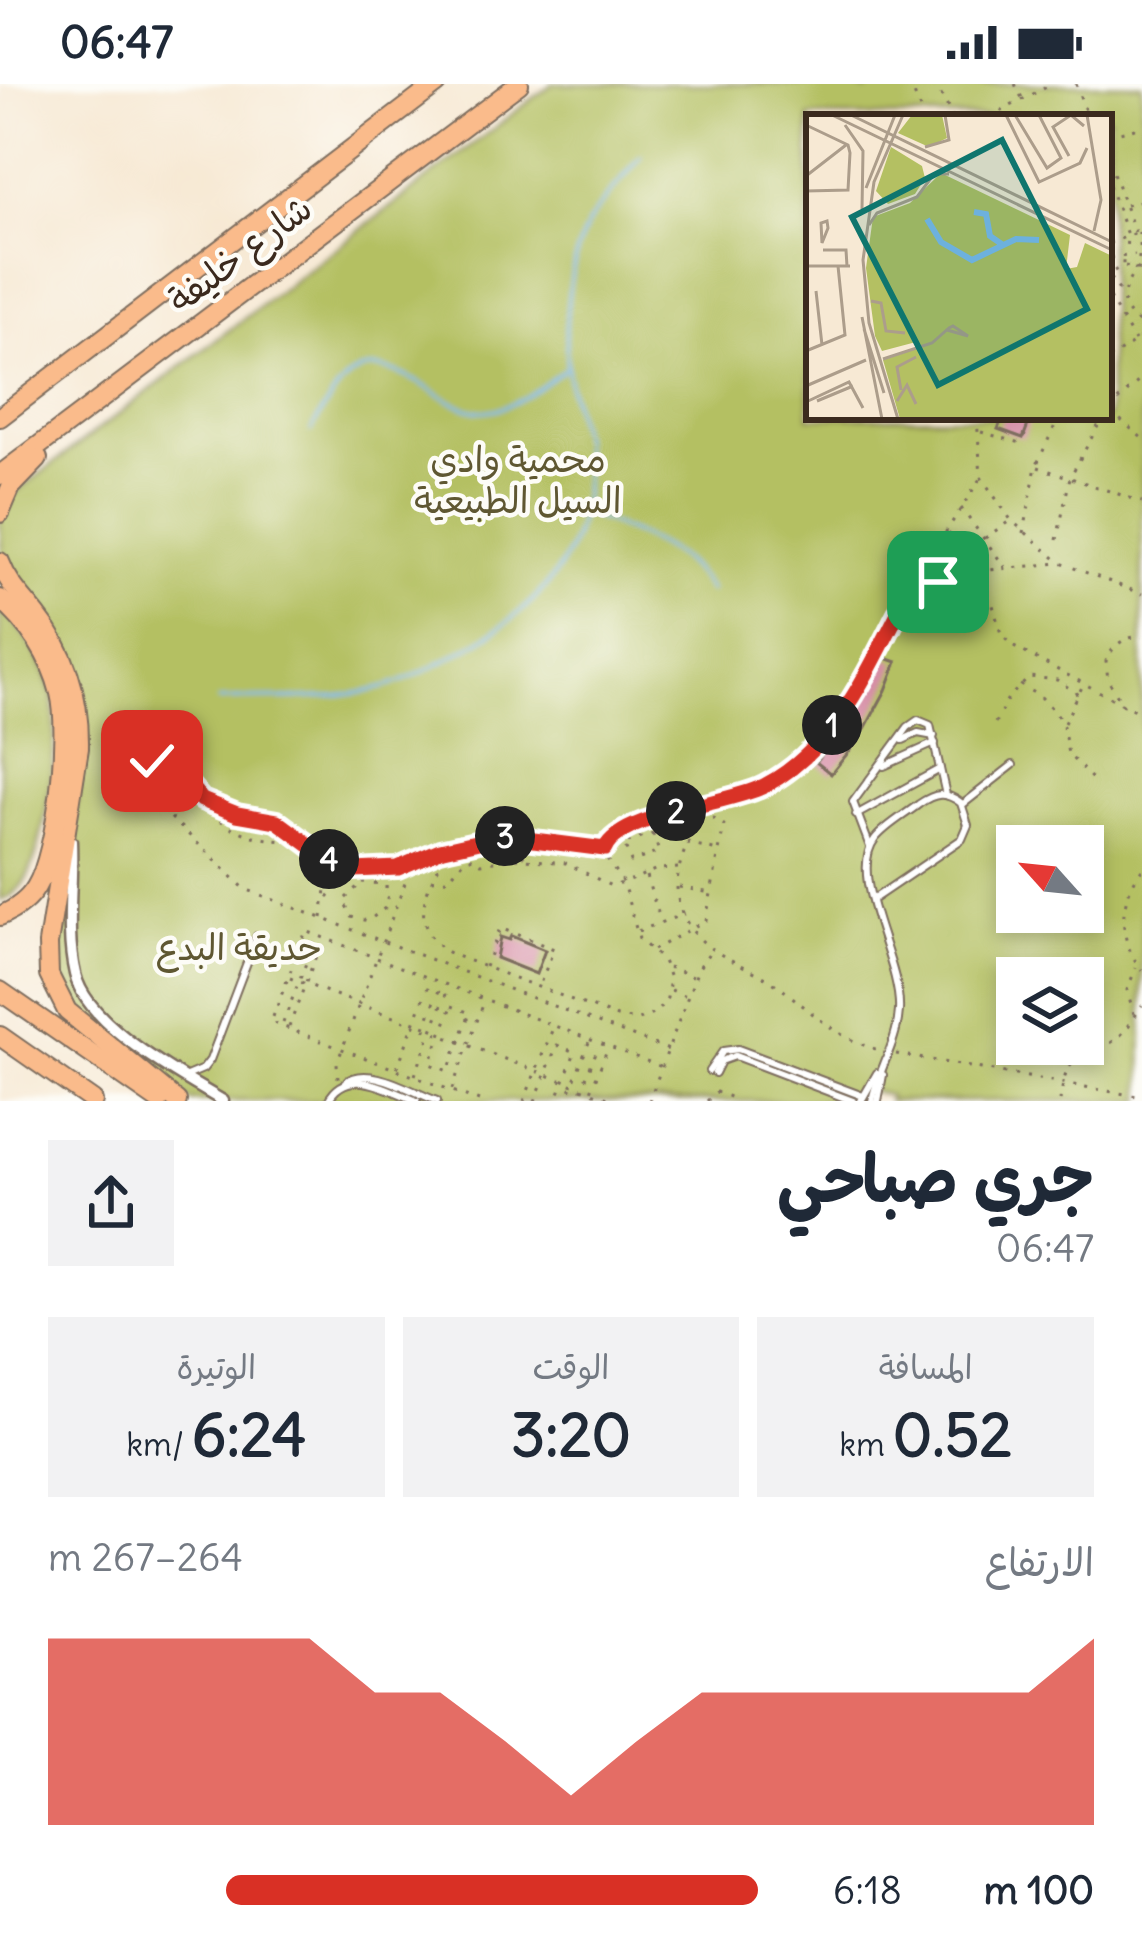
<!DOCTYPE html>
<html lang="ar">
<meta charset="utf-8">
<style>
body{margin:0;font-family:Delius,"Playpen Sans Arabic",sans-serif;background:#f2f2f3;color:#1f2937;direction:rtl;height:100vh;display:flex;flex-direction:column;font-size:45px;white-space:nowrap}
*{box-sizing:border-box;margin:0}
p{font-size:39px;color:#747a83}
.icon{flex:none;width:66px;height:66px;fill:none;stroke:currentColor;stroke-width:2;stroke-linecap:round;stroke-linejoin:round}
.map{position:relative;height:1017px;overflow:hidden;direction:ltr}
.sheet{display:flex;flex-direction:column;background:#fff;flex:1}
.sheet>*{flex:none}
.needle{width:78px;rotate:297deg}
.fabs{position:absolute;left:996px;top:741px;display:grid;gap:24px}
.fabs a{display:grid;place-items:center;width:108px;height:108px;border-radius:0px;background:#fff;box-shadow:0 6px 18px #0003;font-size:60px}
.pin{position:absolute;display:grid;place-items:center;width:102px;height:102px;color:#fff;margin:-51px;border-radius:24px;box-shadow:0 6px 18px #0006}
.km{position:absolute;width:60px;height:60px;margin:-30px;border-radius:50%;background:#222;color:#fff;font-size:33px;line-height:60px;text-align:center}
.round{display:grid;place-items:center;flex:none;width:126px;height:126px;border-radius:0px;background:#f2f2f3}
.overview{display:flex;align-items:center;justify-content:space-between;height:204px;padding:0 48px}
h1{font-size:66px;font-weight:700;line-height:90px}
.metrics{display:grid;grid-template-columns:repeat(3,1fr);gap:18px;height:204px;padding:12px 48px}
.metrics div{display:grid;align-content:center;border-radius:0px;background:#f2f2f3;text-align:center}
.metrics b{font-size:60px;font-weight:700}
.metrics small{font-size:33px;font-weight:400}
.metrics p{font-size:33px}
.chart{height:336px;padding:24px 48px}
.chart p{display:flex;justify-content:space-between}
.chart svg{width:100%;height:216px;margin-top:12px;fill:#d93025;opacity:.7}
ul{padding:0 48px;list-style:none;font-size:39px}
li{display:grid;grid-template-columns:192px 144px 1fr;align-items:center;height:90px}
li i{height:30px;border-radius:15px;background:#d93025}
.status{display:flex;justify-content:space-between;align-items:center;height:84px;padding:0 60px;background:#fff;direction:ltr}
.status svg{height:33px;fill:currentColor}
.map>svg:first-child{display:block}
.green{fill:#b4c062;stroke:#787540;stroke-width:3;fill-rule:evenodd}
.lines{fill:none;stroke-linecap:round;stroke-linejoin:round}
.stream{stroke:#7ebbf1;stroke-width:3}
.building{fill:#d68ca5}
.service-casing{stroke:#7d6d5e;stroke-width:10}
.minor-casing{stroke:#7d6d5e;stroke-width:15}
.primary-casing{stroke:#7d6d5e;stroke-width:22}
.path{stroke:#7d6d5e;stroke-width:3;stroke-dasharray:3 9;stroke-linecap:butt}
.service{stroke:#fff;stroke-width:6}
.minor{stroke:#fff;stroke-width:10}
.primary{stroke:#fabb8b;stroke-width:18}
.route-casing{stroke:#fff;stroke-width:24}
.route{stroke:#d93025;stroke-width:15}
.labels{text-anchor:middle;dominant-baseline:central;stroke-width:9;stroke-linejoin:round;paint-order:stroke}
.street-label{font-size:36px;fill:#3b2a1e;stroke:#fdfcf7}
.park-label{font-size:36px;fill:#5f5732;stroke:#fdfcf7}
.inset-river{fill:none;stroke:#7ebbf1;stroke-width:6}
.inset-road{fill:none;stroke:#ac9d8b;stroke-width:3}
.view{fill:#0f766e;fill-opacity:0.15;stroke:#0f766e;stroke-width:6}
.inset-edge{fill:none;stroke:#3b2a1e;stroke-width:6}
</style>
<div class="status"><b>06:47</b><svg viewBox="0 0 49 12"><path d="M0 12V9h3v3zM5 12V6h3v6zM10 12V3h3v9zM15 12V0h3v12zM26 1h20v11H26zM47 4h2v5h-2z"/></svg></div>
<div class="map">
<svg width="1142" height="1017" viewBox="0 0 1142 1017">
<rect width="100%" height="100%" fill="#fdfcf7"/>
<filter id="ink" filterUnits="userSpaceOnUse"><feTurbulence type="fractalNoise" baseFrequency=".00833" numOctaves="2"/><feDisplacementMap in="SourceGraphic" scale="24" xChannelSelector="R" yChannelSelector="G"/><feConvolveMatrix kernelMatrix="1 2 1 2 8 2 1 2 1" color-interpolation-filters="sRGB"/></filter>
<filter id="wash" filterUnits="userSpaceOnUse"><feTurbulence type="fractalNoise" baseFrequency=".004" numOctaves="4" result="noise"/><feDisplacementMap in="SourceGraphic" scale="48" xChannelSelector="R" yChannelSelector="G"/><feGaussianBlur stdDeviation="2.7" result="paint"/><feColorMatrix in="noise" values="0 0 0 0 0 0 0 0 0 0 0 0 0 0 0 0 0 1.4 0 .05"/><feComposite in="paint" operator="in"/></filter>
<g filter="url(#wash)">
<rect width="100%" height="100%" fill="#f7e9d4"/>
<g class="green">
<path d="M552,0H853L866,7L874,0H1142V1017H888L889,1012L858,1002L848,1017H191L143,983L78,935L52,875L82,683L2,473L0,435L7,415ZM809,33H1109V333H809ZM1017,762H1083V828H1017ZM1017,894H1083V960H1017Z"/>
<path d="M0,525C25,545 44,580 52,611C61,650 46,747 31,785C26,799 14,812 0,817Z"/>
</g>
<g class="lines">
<g class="stream">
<path d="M311,347C352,274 368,267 442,312C453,319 472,328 485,327C516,325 544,300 567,283"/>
<path d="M579,426C628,451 678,456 710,507"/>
<path d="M219,616C273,613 330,618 382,604C408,597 434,583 457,570C543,523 596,466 582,360C579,342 573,324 570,306C562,259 565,198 582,153C593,125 622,97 641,72"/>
</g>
</g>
<g id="blocks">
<g class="building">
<path d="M1003,333H1031L1023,354L998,345Z"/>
<path d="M880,572L897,578L886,606L860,654L831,690L816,678L854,628Z"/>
<path d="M511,852L545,866L536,890L496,874L500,853L509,856Z"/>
</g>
</g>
</g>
<g filter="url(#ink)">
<use href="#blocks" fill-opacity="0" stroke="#7d6d5e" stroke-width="3"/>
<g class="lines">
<defs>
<g id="service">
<path d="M903,656L918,649L934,652"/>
<path d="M884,682L935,659"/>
<path d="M962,721L1013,681"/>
<path d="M856,731L940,685"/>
<path d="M870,763L853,718L908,643L918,636L930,641L946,711"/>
<path d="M872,816L962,755L968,741L961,719C945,707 935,709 919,720C905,731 886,741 875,755C846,793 902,877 899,927C897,960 878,986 872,1017"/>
<path d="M709,987L723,967L738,965L863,1012"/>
<path d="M715,989L721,977L735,972L853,1017"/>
<path d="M184,993L203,985L210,976L257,852"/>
<path d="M346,998C368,980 412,1008 437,1017"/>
<path d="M328,1017C347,980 389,1006 417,1017"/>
<path d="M861,1017L877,989"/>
<path d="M878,1017L883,991"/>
</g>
<path id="minor" d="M71,757C73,800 65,848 75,890C86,941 180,991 223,1017"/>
<g id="primary">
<path d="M0,333L437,0"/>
<path d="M0,391L519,0"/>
<path d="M0,429L11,403L38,375"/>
<path d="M0,478C8,500 23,514 37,532C68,571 80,615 79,664L48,860L49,891L67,927L177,1017"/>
<path d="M0,515C29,539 51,573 60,609C70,649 57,769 36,803C28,817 14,826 0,832"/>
<path d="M0,907L159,1017"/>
<path d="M0,952L93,1017"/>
</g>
</defs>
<use href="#service" class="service-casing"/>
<use href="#minor" class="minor-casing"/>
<use href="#primary" class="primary-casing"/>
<g class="path">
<path d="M903,0L912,7"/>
<path d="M910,0L923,33"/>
<path d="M935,0L953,33"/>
<path d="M1015,0L1022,14"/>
<path d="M1076,0L1087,33"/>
<path d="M990,33L1052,0"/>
<path d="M1109,51L1142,42"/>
<path d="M1109,78L1135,148"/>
<path d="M1109,101L1127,151L1126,170"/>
<path d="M1126,121L1142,117"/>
<path d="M1139,148C1138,160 1142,174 1135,186C1123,206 1114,225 1142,240"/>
<path d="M1109,159L1142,147"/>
<path d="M1125,182L1142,186"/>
<path d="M1114,187L1123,182V173"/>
<path d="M1119,206L1110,194L1109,174L1135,171"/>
<path d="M1109,214L1135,257"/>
<path d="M1109,275L1142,253"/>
<path d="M1109,325L1142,294"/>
<path d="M1111,328L1142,354"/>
<path d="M977,333L981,393L1011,436L1061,479L1142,510"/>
<path d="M981,348L1021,359L1034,333"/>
<path d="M1038,383L1142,418"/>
<path d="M961,424L1005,483"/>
<path d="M948,449L980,487"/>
<path d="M1024,449L1036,382L1059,333"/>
<path d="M1057,456L1070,393L1103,333"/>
<path d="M938,498L993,521L1001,550L1012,562L1142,630"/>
<path d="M916,502L1011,436"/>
<path d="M910,506L980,487L1059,479"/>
<path d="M1020,601L1041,613L1056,629L1063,642L1068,670L1096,699"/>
<path d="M1124,622L1108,596L1106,577C1112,562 1126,551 1142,553"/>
<path d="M995,639L1008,614L1030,593L1057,596L1078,610"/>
<path d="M1064,639L1084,599"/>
<circle cx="158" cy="666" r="11"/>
<path d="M166,674L202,716L237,730L277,737L330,776L354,786L398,784L440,766L503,751L605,765"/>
<path d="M156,678L159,717L164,727L245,805L669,966"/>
<path d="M717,718C677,761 654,823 712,865C733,879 758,887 778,902C812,927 837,956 880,966"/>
<path d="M204,719C229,754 268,756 308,759"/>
<path d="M653,750L659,768L631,778L624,760Z"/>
<path d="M687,760L718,767"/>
<path d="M523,773L528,755"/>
<path d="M678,784L657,785C642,791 627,799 611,802L566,779L515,774L481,779L451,763C428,797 403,844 451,870L617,933L638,936L656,929L667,914L670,894L663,877L639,855L623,799L606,774L609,756C655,723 717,728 766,701C839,659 868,581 907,511C930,470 957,432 981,393"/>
<path d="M1142,785C1118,817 1117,855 1142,886"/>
<path d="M646,792L661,838"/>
<path d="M432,796L448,795L466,774"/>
<path d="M362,798L383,800L389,806L385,824L368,837L351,833L344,816Z"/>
<path d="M679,803L711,809"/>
<path d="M328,814L354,786"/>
<path d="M322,834L330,778"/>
<path d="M638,847L684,830"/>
<path d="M653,866L706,836L724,741L709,731"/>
<path d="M485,883L500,844L554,865L539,902"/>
<path d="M668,883L693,892"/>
<path d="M290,894L616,1017"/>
<path d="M671,906L688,913"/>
<path d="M452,922L470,929L448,987L430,980Z"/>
<path d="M1134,930L1127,906L1136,884"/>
<path d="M283,939L316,853"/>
<path d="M289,943L322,856"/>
<path d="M425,943L441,901"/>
<path d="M896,970L1142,1013"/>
<path d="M397,984L430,898"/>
<path d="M415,991L448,905"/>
<path d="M338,994L337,979L411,783"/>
<path d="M452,1005L484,918"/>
<path d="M479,1017L271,938L306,847L662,983"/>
<path d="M524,1017L553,944"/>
<path d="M535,1017L557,961L575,968L556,1017"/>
<path d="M566,1017L589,958"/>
<path d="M577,1017L598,963"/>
<path d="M587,1017L608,963"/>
<path d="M649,1017L698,885L711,866"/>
<path d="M707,1017L716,1008L732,1014L731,1017"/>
<path d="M1060,1017C1067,968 1075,980 1112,958C1126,949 1133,935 1142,921"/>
</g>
<use href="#service" class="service"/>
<use href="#minor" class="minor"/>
<use href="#primary" class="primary"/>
</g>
</g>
<g class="lines" filter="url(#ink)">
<defs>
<path id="route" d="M152,677L166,674L202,716L237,730L277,737L330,776L354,786L398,784L440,766L502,752L605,765C620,730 729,720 764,702C839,663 872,577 910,506L938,498"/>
</defs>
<use href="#route" class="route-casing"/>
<use href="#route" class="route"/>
</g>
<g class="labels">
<g class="street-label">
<text transform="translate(240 170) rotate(-37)">شارع خليفة</text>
</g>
<g class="park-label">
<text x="518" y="375">محمية وادي<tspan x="518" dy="41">السيل الطبيعية</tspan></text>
<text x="239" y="863">حديقة البدع</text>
</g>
</g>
<g transform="translate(806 30)">
<rect width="306" height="306" fill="#f7e9d4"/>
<path d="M106,1H136L141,24L123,33L92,19ZM85,33L116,52L119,64L109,80L82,90L70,77ZM135,59L264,121L260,155L271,153L279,129L306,142V305H94L77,246L113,234L110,228L76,237L69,222L60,154L67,103L104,89Z" fill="#b4c062"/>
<path class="inset-river" d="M168,98L180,100L184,122L197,131M121,105L135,128L166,146L210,125L233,126"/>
<path class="inset-road" d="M26,1L306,136M45,1L306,128M200,1L233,68L274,49L281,34M209,1L241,54L255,44L233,1M281,1L295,86L288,117M0,11L42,31L44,39L42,76L0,77M39,11L57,37L56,95M119,33L143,26L139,1M263,42L247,13L265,1L278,12M0,62L40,31M60,74L89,1M21,107L22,114L16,129L15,109ZM63,111L71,99L111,83L128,60H143M17,136H40L41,152M0,152H44M10,177L16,231M65,187L75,189L80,217L99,219M56,203L76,305M58,215L78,279M0,237L39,221L32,152M77,245L126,229L143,214L147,212L162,222L141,216M0,272L60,246M95,276L91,253L110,243M11,287L47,272M91,287L101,271L110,290M0,288L43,268L57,294M92,305L63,209L57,146L68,68L97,1"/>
<path class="view" d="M196,26L281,195L132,271L46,103Z"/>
<rect width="306" height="306" class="inset-edge"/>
</g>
</svg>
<div class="fabs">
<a><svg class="needle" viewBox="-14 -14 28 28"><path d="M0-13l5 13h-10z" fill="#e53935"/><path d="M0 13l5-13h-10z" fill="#747a83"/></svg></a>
<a><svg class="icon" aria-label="layers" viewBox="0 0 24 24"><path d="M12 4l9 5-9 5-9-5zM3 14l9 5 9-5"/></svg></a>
</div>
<div class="pin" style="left:938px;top:498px;background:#1e9e55"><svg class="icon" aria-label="arrive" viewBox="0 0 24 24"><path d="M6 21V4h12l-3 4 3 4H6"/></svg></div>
<div class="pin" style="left:152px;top:677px;background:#d93025"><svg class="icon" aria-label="check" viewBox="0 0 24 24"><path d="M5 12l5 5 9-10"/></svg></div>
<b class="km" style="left:832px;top:641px">1</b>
<b class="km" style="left:676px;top:727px">2</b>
<b class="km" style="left:505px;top:752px">3</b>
<b class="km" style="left:329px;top:775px">4</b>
</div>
<section class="sheet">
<div class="overview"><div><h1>جري صباحي</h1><p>06:47</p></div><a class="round"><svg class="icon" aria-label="share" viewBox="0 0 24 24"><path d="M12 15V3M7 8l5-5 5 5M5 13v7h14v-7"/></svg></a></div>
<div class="metrics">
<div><p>المسافة</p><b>0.52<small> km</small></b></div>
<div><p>الوقت</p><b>3:20</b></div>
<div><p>الوتيرة</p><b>6:24<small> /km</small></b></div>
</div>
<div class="chart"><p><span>الارتفاع</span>264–267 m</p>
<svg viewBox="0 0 160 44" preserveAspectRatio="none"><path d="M0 44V6L10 6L20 6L30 6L40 6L50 17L60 17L70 27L80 38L90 27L100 17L110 17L120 17L130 17L140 17L150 17L160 6V44z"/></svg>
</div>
<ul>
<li><b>100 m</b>6:18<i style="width:75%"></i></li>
</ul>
</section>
